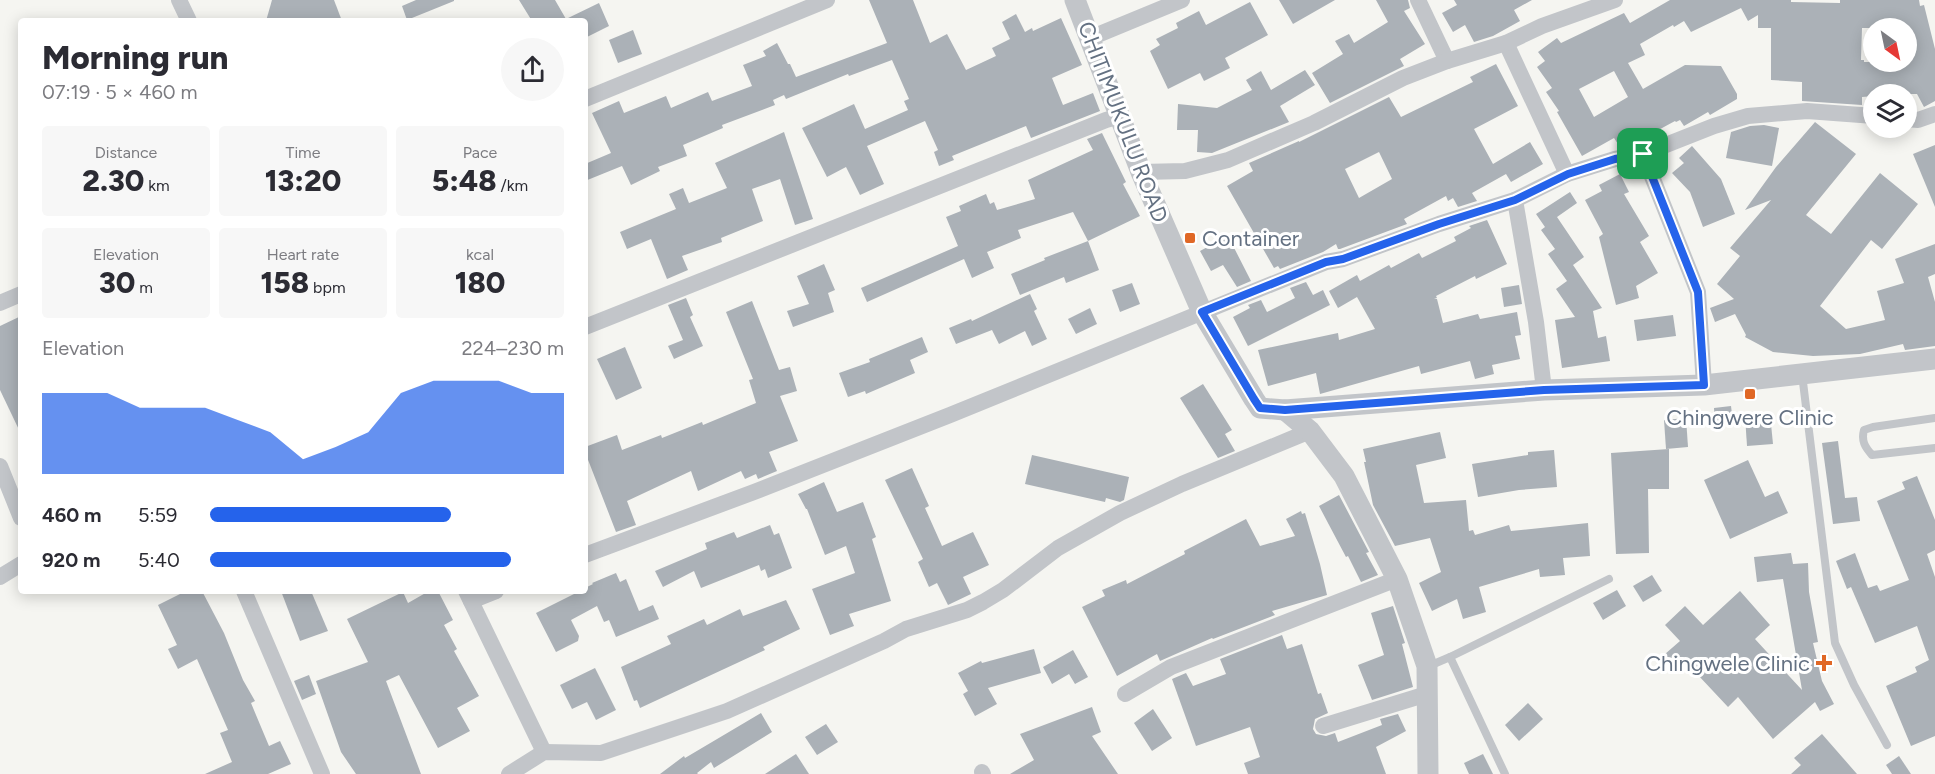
<!DOCTYPE html>
<meta charset="utf-8">
<style>
body{margin:0;font-family:Figtree,sans-serif;background:#f7f7f7;color:#2b2b33;height:100vh;display:flex;flex-direction:column;font-size:22px;white-space:nowrap}
*{box-sizing:border-box;margin:0}
p{font-size:20px;color:#7c7c81}
.icon{flex:none;width:33px;height:33px;fill:none;stroke:currentColor;stroke-width:2;stroke-linecap:round;stroke-linejoin:round}
.map{position:relative;flex:1;overflow:hidden}
.drawer{position:absolute;left:18px;top:18px;width:570px;height:576px;display:flex;flex-direction:column;background:#fff;border-radius:6px;box-shadow:0 3px 15px #0003}
.drawer>*{flex:none}
.needle{width:39px;rotate:147deg}
.fabs{position:absolute;left:1863px;top:18px;display:grid;gap:12px}
.fabs a{display:grid;place-items:center;width:54px;height:54px;border-radius:50%;background:#fff;box-shadow:0 3px 15px #0003;font-size:30px}
.pin{position:absolute;display:grid;place-items:center;width:51px;height:51px;color:#fff;margin:-26px;border-radius:12px;box-shadow:0 3px 9px #0006}
.round{display:grid;place-items:center;flex:none;width:63px;height:63px;border-radius:32px;background:#f7f7f7}
.summary{display:flex;align-items:center;justify-content:space-between;height:102px;padding:0 24px}
h1{font-size:33px;font-weight:800;line-height:45px}
.stats{display:grid;grid-template-columns:repeat(3,1fr);gap:9px;height:102px;padding:6px 24px}
.stats div{display:grid;align-content:center;border-radius:6px;background:#f7f7f7;text-align:center}
.stats b{font-size:30px;font-weight:800}
.stats small{font-size:16px;font-weight:400}
.stats p{font-size:16px}
.chart{height:168px;padding:12px 24px}
.chart p{display:flex;justify-content:space-between}
.chart svg{width:100%;height:108px;margin-top:6px;fill:#2563eb;opacity:.7}
ul{padding:0 24px;list-style:none;font-size:20px}
li{display:grid;grid-template-columns:96px 72px 1fr;align-items:center;height:45px}
li i{height:15px;border-radius:8px;background:#2563eb}
.map>svg:first-child{display:block}
.building{fill:#abb1b7;fill-rule:evenodd}
.lines{fill:none;stroke-linecap:round;stroke-linejoin:round}
.service{stroke:#c2c5c9;stroke-width:8}
.minor{stroke:#c2c5c9;stroke-width:16}
.tertiary{stroke:#c2c5c9;stroke-width:21}
.route-casing{stroke:#fff;stroke-width:12}
.route{stroke:#2563eb;stroke-width:8}
.poi-dot{fill:#e06826;stroke:#fff;stroke-width:2}
.labels{text-anchor:middle;dominant-baseline:central;stroke-width:6;stroke-linejoin:round;paint-order:stroke}
.street-label{font-size:22px;fill:#647182;stroke:#fff}
.poi-label{font-size:22px;fill:#647182;stroke:#fff;text-anchor:start}
</style>
<div class="map">
<svg width="1935" height="774" viewBox="0 0 1935 774">
<rect width="100%" height="100%" fill="#f5f5f1"/>
<g class="building">
<path d="M272,0H334L342,21H266Z"/>
<path d="M416,0H454V1L407,20L402,6Z"/>
<path d="M519,0H555L566,19L599,3L609,26L585,38V21H532Z"/>
<path d="M869,0H913L930,43L947,34L966,70L996,56L992,48L1010,39L1002,22L1016,14L1025,32L1032,28L1033,31L1061,18L1082,65L1052,78L1063,105L1093,93L1100,111L1031,138L1026,126L952,156L954,160L939,166L934,152L938,150L925,121L867,146L884,184L860,195L846,167L827,177L802,128L854,104L865,129L908,110L904,101L909,99L892,60L849,76L848,74L786,99L784,95L773,100L775,105L722,125L723,128L683,145L687,156L658,167L660,171L631,185L622,166L585,181V164L611,153L592,113L619,101L624,113L666,96L671,108L708,92L712,101L752,86L743,65L766,56L763,51L777,43L788,64H790L796,77L887,43Z"/>
<path d="M1279,0H1335L1293,24Z"/>
<path d="M1376,0H1408L1410,8L1404,11L1425,44L1400,59L1404,66L1330,103L1312,73L1343,54L1335,41L1349,34L1354,43L1388,22Z"/>
<path d="M1454,0H1532L1514,10L1520,21L1493,36L1474,42L1465,25L1453,32L1442,13L1457,5Z"/>
<path d="M1670,0H1791V2L1840,3V0H1919L1920,6L1924,5L1935,49V101L1924,107L1917,94H1874V96L1862,97V105L1802,101V82L1771,80V28H1758V15L1748,21L1741,8L1691,32L1684,21L1674,27L1673,25L1640,44L1645,55L1628,63L1643,89L1685,65L1721,66L1737,94V99L1710,115L1708,112L1684,126L1680,120L1676,122L1675,121L1651,134L1649,131L1620,147L1614,138L1582,156L1557,112L1559,111L1546,92L1552,88L1537,67L1545,61L1538,52L1557,38L1561,43L1624,13L1630,23ZM1862,28H1910L1916,52L1906,57V62H1864V60H1861ZM1614,71L1628,97L1594,117L1579,89Z"/>
<path d="M1250,2L1268,35L1225,58L1230,68L1204,81L1200,73L1168,89L1150,51L1160,45L1156,39L1178,28L1176,23L1199,11L1206,25Z"/>
<path d="M633,30L642,54L618,63L609,40Z"/>
<path d="M1496,64L1518,106L1474,129L1493,164L1530,142L1543,164L1511,182L1506,174L1472,193L1477,201L1458,207L1453,198L1448,201L1446,196L1404,219L1407,224L1340,249H1338L1336,244L1323,252L1280,269L1278,266L1274,268L1227,186L1253,171L1249,163L1299,141V142L1389,97L1401,117L1473,82L1470,77ZM1379,152L1392,179L1359,198L1345,169Z"/>
<path d="M1305,70L1315,85L1280,106L1289,122L1212,153L1197,152L1198,130H1177L1178,104L1217,108L1252,90L1246,80L1261,71L1271,90Z"/>
<path d="M1815,122L1856,154L1806,215L1831,234L1880,173L1918,204L1882,249L1871,240L1820,306L1846,329L1885,320L1877,291L1904,283L1895,259L1935,244V274L1928,277L1935,302V346L1905,350L1903,344L1860,354L1813,356L1773,352L1745,337L1746,335L1735,314L1715,322L1710,308L1734,299L1717,284L1740,256L1730,248L1771,200L1745,210L1776,167Z"/>
<path d="M1764,125L1779,128L1772,166L1726,158L1731,132L1750,126Z"/>
<path d="M784,132L813,219L795,225L780,179L752,189L763,221L721,238L722,242L682,256L688,270L667,279L651,239L627,249L620,232L676,209L669,194L683,188L689,203L727,188L715,163Z"/>
<path d="M1102,133L1126,182L1123,184L1140,216L1088,241L1099,270L1066,283L1064,277L1020,295L1011,274L1045,260L1044,258L1088,241L1073,212L1018,230L1021,238L987,252L994,268L972,278L964,259L867,302L861,288L958,246L946,217L961,211L959,206L986,194L990,204L994,202L997,210L1035,199L1028,180L1093,150L1087,139Z"/>
<path d="M1935,145V207L1913,154Z"/>
<path d="M1692,146L1721,179L1735,214L1703,227L1690,192L1672,173L1684,163L1679,158Z"/>
<path d="M1620,174L1629,192L1624,194L1649,236L1640,242L1658,273L1636,286L1639,298L1616,305L1599,237L1603,234L1585,200L1602,191L1599,185Z"/>
<path d="M1570,192L1577,203L1557,217L1584,257L1573,265L1602,308L1593,311L1598,338L1606,336L1610,361L1562,368L1555,320L1575,317L1556,289L1567,281L1548,254L1555,249L1541,230L1545,227L1536,214Z"/>
<path d="M1487,220L1507,264L1476,279L1475,276L1436,296L1437,298L1434,299H1437L1443,323L1478,314L1480,319L1517,312L1521,335L1515,336L1520,359L1492,365L1494,374L1475,379L1470,361L1421,374L1419,366L1320,394L1316,373L1268,386L1258,350L1338,333L1339,340L1375,329L1357,297L1338,308L1329,291L1357,275L1360,281L1389,265L1391,268L1419,253L1422,258L1456,241L1454,237L1471,228L1469,226Z"/>
<path d="M1228,236L1251,281L1237,287L1223,265L1211,271L1200,251Z"/>
<path d="M824,264L835,290L828,293L834,312L793,327L787,311L809,304L797,276Z"/>
<path d="M1306,282L1313,295L1323,290L1330,305L1248,346L1233,317L1250,308L1248,305L1261,300L1267,312L1295,298L1290,288Z"/>
<path d="M1132,283L1140,304L1120,312L1112,290Z"/>
<path d="M1519,285L1522,304L1504,307L1501,288Z"/>
<path d="M1030,294L1037,309L1034,311L1047,339L1032,346L1025,331L999,344L992,330L956,344L949,328L971,319L972,321Z"/>
<path d="M686,298L693,315L690,317L703,346L674,359L668,346L683,340L668,305Z"/>
<path d="M752,301L779,370L790,367L797,391L780,396L798,441L769,452L777,471L758,479L756,474L745,479L741,471L698,491L691,471L627,501L636,525L616,532L585,452V447L617,435L622,450L661,435L662,438L702,422L703,425L756,403L749,380L753,379L726,312Z"/>
<path d="M1090,308L1097,324L1076,334L1068,319Z"/>
<path d="M1673,315L1676,336L1637,341L1634,320Z"/>
<path d="M21,316V434L0,390V326Z"/>
<path d="M922,337L928,352L910,360L915,373L866,394L865,391L848,397L839,373L870,362L869,359Z"/>
<path d="M625,347L642,388L616,400L597,359Z"/>
<path d="M1203,384L1232,430L1225,434L1235,451L1218,458L1180,398Z"/>
<path d="M1731,406L1733,423L1715,425L1714,408Z"/>
<path d="M1770,414L1773,444L1747,446L1745,416Z"/>
<path d="M1686,418L1688,447L1666,449L1664,420Z"/>
<path d="M1440,432L1446,458L1416,465L1424,503L1466,500L1469,531L1473,530L1475,535L1509,525L1511,531L1588,523L1590,556L1563,558L1565,575L1540,577L1539,569L1479,587L1486,612L1463,619L1457,599L1432,611L1419,583L1441,572L1430,538L1395,546L1373,505L1364,462H1366L1363,449Z"/>
<path d="M1838,441L1845,498L1857,497L1860,521L1833,524L1822,443Z"/>
<path d="M1669,449V489H1648L1649,553L1616,554L1611,453Z"/>
<path d="M1554,450L1557,487L1519,490L1478,497L1472,464L1528,455V452Z"/>
<path d="M1032,455L1129,477L1124,500L1120,502L1106,498L1105,502L1025,484Z"/>
<path d="M1748,460L1765,497L1778,491L1788,513L1730,539L1704,480Z"/>
<path d="M912,468L929,506L925,508L942,546L973,532L989,565L963,577L971,594L948,605L937,583L929,587L918,562L923,559L885,480Z"/>
<path d="M1917,476L1935,520V550L1927,554L1935,577V736L1911,746L1886,686L1917,672L1915,667L1929,660L1917,626L1875,643L1851,587L1847,589L1836,561L1855,553L1868,588L1877,585L1880,591L1909,580L1877,501L1905,489L1902,482Z"/>
<path d="M824,482L837,512L863,502L876,537L872,539L891,601L849,614L854,626L830,635L812,589L855,573L846,546L825,555L807,509H806L798,494Z"/>
<path d="M1339,495L1369,552L1366,553L1378,575L1361,582L1348,556L1346,557L1319,506Z"/>
<path d="M1301,511L1302,514L1305,513L1320,564L1327,595L1272,611L1275,615L1213,639L1212,638L1160,661L1157,654L1117,676L1082,607L1105,596L1102,590L1126,580L1127,584L1185,554L1184,551L1246,519L1260,546L1295,536L1286,519Z"/>
<path d="M770,525L774,535L779,533L792,568L768,578L765,569L761,571L759,565L701,588L694,571L663,587L655,571L707,549L705,543L734,532L737,538Z"/>
<path d="M1791,553L1793,564L1808,563L1809,592L1818,642L1813,643L1822,681L1834,704L1820,711L1815,702L1773,739L1738,697L1728,707L1682,658L1666,672L1657,661L1680,641L1665,625L1685,606L1703,625L1740,591L1770,625L1755,639L1802,690L1783,579L1757,582L1754,557Z"/>
<path d="M616,573L620,582L626,579L639,611L653,605L659,619L616,637L609,620L604,622L597,606L571,620L579,636L578,641L556,652L536,613L580,591H585V588L593,584L592,583Z"/>
<path d="M1652,575L1662,591L1643,602L1633,586Z"/>
<path d="M1617,590L1626,606L1603,620L1593,603Z"/>
<path d="M186,591H202L224,633L243,680L255,701L251,703L269,746L280,741L291,764L268,774H205L232,762L220,733L228,730L197,659L178,669L168,649L177,645L158,605Z"/>
<path d="M281,591H311L328,631L300,641Z"/>
<path d="M429,591H438L453,620L444,625L457,649L454,651L479,696L457,708L470,731L438,748L399,675L386,681L421,774H356L341,752L316,681L368,662L347,619L403,592L408,603Z"/>
<path d="M786,600L800,629L763,647L765,650L640,708L637,700L634,701L621,667L671,644L667,636L704,619L707,625L740,609L743,616Z"/>
<path d="M1393,606L1405,643L1402,644L1413,687L1372,700L1358,665L1384,655L1371,613Z"/>
<path d="M1282,635L1287,649L1302,644L1318,694L1321,693L1328,713L1315,719L1313,729L1316,734L1326,736L1335,733L1338,742L1382,725L1380,719L1398,714L1406,731L1376,747L1386,774H1248L1244,763L1260,757L1250,727L1196,746L1172,679L1186,673L1193,686L1226,674L1220,659Z"/>
<path d="M1034,649L1041,673L988,688L997,704L975,716L963,694L968,691L958,673L981,661L982,663Z"/>
<path d="M1073,650L1088,677L1075,684L1069,674L1052,684L1043,667Z"/>
<path d="M595,668L616,710L596,720L587,702L572,709L560,685Z"/>
<path d="M309,675L316,694L302,700L294,681Z"/>
<path d="M1528,703L1543,719L1519,741L1505,725Z"/>
<path d="M1092,707L1101,732L1092,736L1118,774H1010L1034,760L1020,734Z"/>
<path d="M1153,709L1172,738L1152,751L1134,723Z"/>
<path d="M761,713L772,732L714,768L711,762L697,773L698,774H660L684,756L685,758Z"/>
<path d="M826,724L838,742L817,755L805,737Z"/>
<path d="M1822,734L1857,774H1791L1801,765L1794,758Z"/>
<path d="M796,754L809,774H765Z"/>
<path d="M1483,754L1493,774H1469L1464,763Z"/>
<path d="M1899,756L1911,774H1892L1886,765Z"/>
</g>
<g class="lines">
<g class="service">
<path d="M1802,374L1835,643L1854,685L1887,745"/>
<path d="M1935,418L1873,427L1864,430C1861,441 1865,447 1872,455L1935,448"/>
<path d="M1450,657L1505,774"/>
<path d="M1429,666L1450,657L1609,579"/>
</g>
<g class="minor">
<path d="M179,0L189,21"/>
<path d="M1418,0L1447,61"/>
<path d="M1090,38L1182,0"/>
<path d="M1506,43L1567,174"/>
<path d="M585,99L827,0"/>
<path d="M1906,119L1918,120L1935,114"/>
<path d="M1643,154L1698,292L1704,385"/>
<path d="M1141,172L1185,171L1228,160L1314,123L1403,78L1447,61L1506,43L1542,26L1615,0"/>
<path d="M1515,200L1536,322L1544,390"/>
<path d="M0,303L21,294"/>
<path d="M585,327L1106,120L1120,116"/>
<path d="M0,466L21,518"/>
<path d="M585,555L754,492L950,415L1326,262L1343,259L1439,224L1515,200L1567,174L1615,159L1643,154L1714,126L1748,116L1807,111L1874,116"/>
<path d="M0,577L21,564"/>
<path d="M244,591L322,774"/>
<path d="M466,591L544,752"/>
<path d="M471,601L496,591"/>
<path d="M1125,694L1171,667L1397,579"/>
<path d="M1323,726L1427,694"/>
<path d="M982,772L983,774"/>
<path d="M509,774L544,752L601,753L727,711L884,641L906,629L967,610L983,602L1003,590L1058,548L1120,513L1182,484L1310,431"/>
</g>
<g class="tertiary">
<path d="M1075,0L1141,172L1202,312L1254,399L1260,408L1285,410L1544,390L1704,385L1935,359"/>
<path d="M1285,410L1310,431L1344,476L1397,579L1427,666L1428,774"/>
</g>
</g>
<g class="lines">
<defs>
<path id="route" d="M1643,154L1698,292L1704,385L1544,390L1285,410L1260,408L1254,399L1202,312L1326,262L1343,259L1439,224L1515,200L1568,174L1615,159Z"/>
</defs>
<use href="#route" class="route-casing"/>
<use href="#route" class="route"/>
</g>
<g class="poi-dot">
<rect x="1184" y="232" width="12" height="12" rx="3"/>
<rect x="1744" y="388" width="12" height="12" rx="3"/>
<path d="M1821 654h6v6h6v6h-6v6h-6v-6h-6v-6h6z"/>
</g>
<g class="labels">
<g class="street-label">
<text transform="translate(1123 122) rotate(69)">CHITIMUKULU ROAD</text>
</g>
<g class="poi-label">
<text x="1202" y="238">Container</text>
<text x="1750" y="417" text-anchor="middle">Chingwere Clinic</text>
<text x="1810" y="663" text-anchor="end">Chingwele Clinic</text>
</g>
</g>
</svg>
<div class="fabs">
<a><svg class="needle" viewBox="-14 -14 28 28"><path d="M0-13l5 13h-10z" fill="#e53935"/><path d="M0 13l5-13h-10z" fill="#7c7c81"/></svg></a>
<a><svg class="icon" aria-label="layers" viewBox="0 0 24 24"><path d="M12 4l9 5-9 5-9-5zM3 14l9 5 9-5"/></svg></a>
</div>
<div class="pin" style="left:1643px;top:154px;background:#1e9e55"><svg class="icon" aria-label="arrive" viewBox="0 0 24 24"><path d="M6 21V4h12l-3 4 3 4H6"/></svg></div>
<section class="drawer">
<div class="summary"><div><h1>Morning run</h1><p>07:19 · 5 × 460 m</p></div><a class="round"><svg class="icon" aria-label="share" viewBox="0 0 24 24"><path d="M12 15V3M7 8l5-5 5 5M5 13v7h14v-7"/></svg></a></div>
<div class="stats">
<div><p>Distance</p><b>2.30<small> km</small></b></div>
<div><p>Time</p><b>13:20</b></div>
<div><p>Pace</p><b>5:48<small> /km</small></b></div>
</div>
<div class="stats">
<div><p>Elevation</p><b>30<small> m</small></b></div>
<div><p>Heart rate</p><b>158<small> bpm</small></b></div>
<div><p>kcal</p><b>180</b></div>
</div>
<div class="chart"><p><span>Elevation</span>224–230 m</p>
<svg viewBox="0 0 160 44" preserveAspectRatio="none"><path d="M0 44V11L10 11L20 11L30 17L40 17L50 17L60 22L70 27L80 38L90 33L100 27L110 11L120 6L130 6L140 6L150 11L160 11V44z"/></svg>
</div>
<ul>
<li><b>460 m</b>5:59<i style="width:68%"></i></li>
<li><b>920 m</b>5:40<i style="width:85%"></i></li>
</ul>
</section>
</div>
